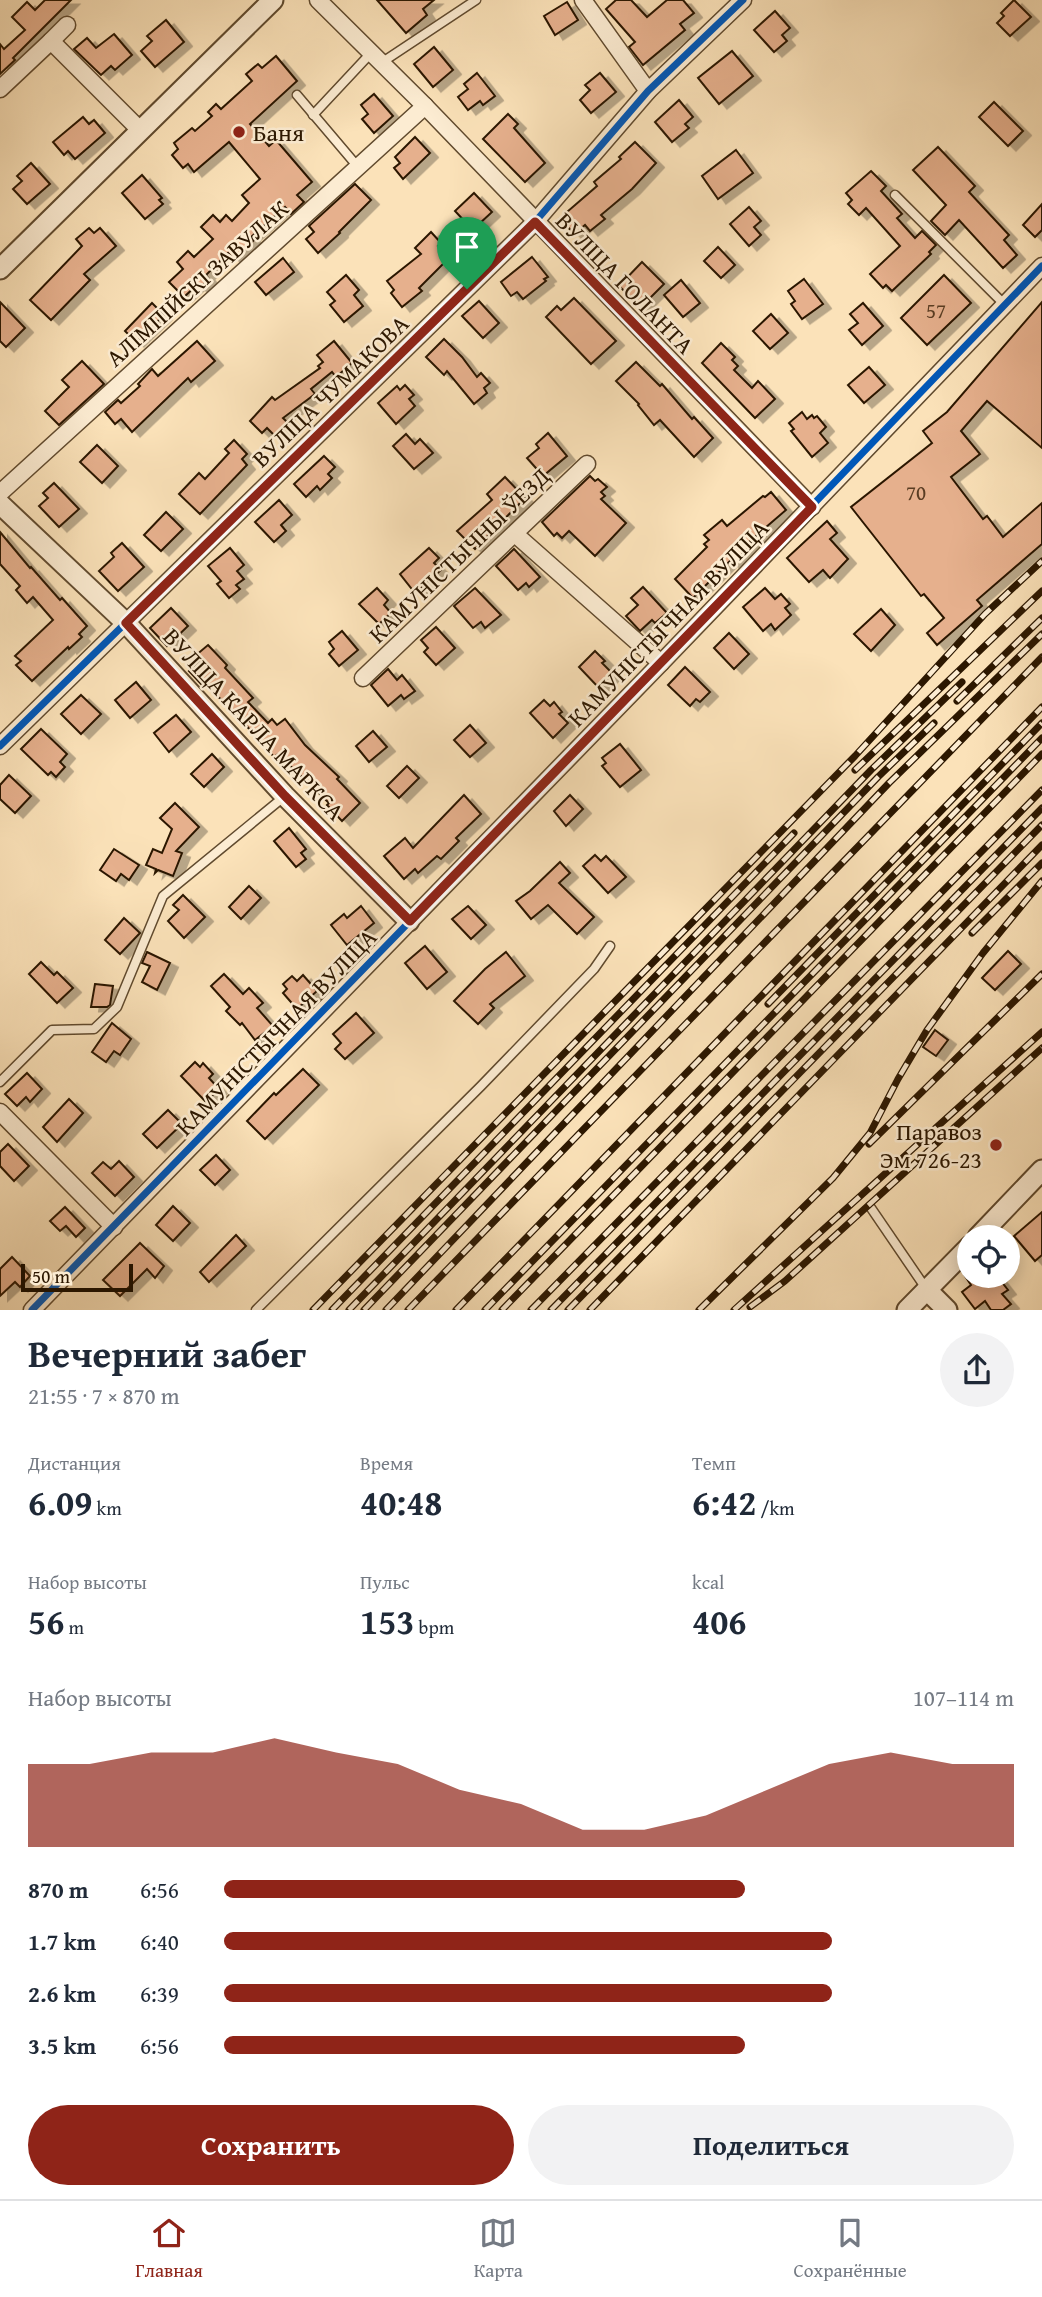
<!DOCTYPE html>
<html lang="ru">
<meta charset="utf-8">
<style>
body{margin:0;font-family:"Gentium Book Plus",serif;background:#f2f2f3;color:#1f2937;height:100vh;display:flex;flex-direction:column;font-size:26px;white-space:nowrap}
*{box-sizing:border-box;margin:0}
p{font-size:23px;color:#747a83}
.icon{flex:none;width:38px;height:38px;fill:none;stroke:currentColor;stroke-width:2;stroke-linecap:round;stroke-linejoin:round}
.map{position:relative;height:1310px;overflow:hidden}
.details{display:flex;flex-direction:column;background:#fff;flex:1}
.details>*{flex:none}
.controls{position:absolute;left:957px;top:1225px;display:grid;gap:14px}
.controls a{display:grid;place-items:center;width:63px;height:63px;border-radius:50%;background:#fff;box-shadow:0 4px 18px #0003;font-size:35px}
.scale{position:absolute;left:21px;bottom:18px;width:112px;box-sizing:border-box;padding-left:7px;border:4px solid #2c1700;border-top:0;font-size:19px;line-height:24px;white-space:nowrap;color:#2c1700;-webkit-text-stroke:5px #fcecd2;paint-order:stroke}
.pin{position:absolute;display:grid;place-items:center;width:60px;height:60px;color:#fff;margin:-72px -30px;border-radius:50% 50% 50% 0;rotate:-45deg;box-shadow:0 0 7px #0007}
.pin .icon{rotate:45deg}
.round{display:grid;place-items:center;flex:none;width:74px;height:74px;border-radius:37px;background:#f2f2f3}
.summary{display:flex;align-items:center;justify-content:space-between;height:119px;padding:0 28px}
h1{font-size:38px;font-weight:700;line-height:52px}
.figures{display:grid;grid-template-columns:repeat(3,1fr);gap:10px;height:119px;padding:7px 28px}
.figures div{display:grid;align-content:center}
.figures b{font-size:35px;font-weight:700}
.figures small{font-size:19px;font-weight:400}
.figures p{font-size:19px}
.chart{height:196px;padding:14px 28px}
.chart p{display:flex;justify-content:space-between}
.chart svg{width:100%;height:126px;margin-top:7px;fill:#8f2418;opacity:.7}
.primary-button{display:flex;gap:14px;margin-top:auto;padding:14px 28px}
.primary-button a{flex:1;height:80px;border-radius:42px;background:#8f2418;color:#fff;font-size:28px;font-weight:700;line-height:80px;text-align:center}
.primary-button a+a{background:#f2f2f3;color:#1f2937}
ul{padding:0 28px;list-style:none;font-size:23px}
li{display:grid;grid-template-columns:112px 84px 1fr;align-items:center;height:52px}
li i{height:18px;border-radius:9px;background:#8f2418}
.tabs{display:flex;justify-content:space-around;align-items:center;height:98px;border-top:2px solid #e0e1e3;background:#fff;font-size:19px;color:#747a83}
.tabs a{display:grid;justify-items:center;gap:4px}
.tabs .current{color:#8f2418}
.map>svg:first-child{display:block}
.building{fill:#e6b08d;stroke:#2c1700;stroke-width:2;filter:url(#shadow)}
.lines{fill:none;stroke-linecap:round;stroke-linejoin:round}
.service-casing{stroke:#604a2e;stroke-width:11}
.minor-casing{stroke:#604a2e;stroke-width:19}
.tertiary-casing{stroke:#604a2e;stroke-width:23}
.service{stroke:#fcecd2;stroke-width:8}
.minor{stroke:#fcecd2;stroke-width:16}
.tertiary{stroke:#fcecd2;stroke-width:19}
.rail-casing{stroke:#2c1700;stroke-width:7}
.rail{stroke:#fcecd2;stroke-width:4.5;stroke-dasharray:13;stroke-linecap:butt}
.cycleway-casing{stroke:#fcecd2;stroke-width:11}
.cycleway{stroke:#0057b8;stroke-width:7}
.route-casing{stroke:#fff;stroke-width:14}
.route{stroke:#8f2418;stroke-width:9}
.poi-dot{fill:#8f2418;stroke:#fcecd2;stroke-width:2.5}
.labels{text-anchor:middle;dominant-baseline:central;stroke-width:5;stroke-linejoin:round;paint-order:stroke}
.number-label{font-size:21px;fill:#5a3d23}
.poi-label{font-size:24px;fill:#2c1700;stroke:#fcecd2;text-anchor:start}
.street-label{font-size:24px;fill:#2c1700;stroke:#fcecd2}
</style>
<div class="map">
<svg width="1042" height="1310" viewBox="0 0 1042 1310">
<defs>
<filter id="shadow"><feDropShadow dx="8" dy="4.5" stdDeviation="0" flood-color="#0004"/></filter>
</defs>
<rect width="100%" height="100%" fill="#fbe2b9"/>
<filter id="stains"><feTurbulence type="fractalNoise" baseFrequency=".00286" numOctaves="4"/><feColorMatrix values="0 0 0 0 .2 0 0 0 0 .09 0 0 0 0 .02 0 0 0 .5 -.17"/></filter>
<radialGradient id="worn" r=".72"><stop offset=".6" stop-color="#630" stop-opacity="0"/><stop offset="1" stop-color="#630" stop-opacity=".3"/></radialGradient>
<g class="building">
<path d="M45,0H71L13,58L15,60L0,74V44L4,49L25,30L12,17L27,2L35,10Z"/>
<path d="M377,0H434L423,9L427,15L406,33Z"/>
<path d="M616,0H631L647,17L667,0H683L694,13L680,24L685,30L643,65L629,47L635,42L606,9Z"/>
<path d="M1014,0L1031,17L1010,36L997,23L1004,16L1001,13Z"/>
<path d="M567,2L578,20L555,35L544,16Z"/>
<path d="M775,11L790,28L782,35L787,41L774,52L754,30Z"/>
<path d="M166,20L184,42L155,67L141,51L152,41L147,36Z"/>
<path d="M114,34L132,55L115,70L111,66L101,75L74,49L87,38L96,48Z"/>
<path d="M434,47L453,70L433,87L414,64Z"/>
<path d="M732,51L753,76L719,104L698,78Z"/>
<path d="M276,56L297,81L250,124L269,146L276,140L312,182L297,195L304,202L291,214L285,207L251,237L254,240L235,260L228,253L206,275L209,279L200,288L197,285L184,297L169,282L183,269L177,262L188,251L194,257L213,239L201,227L213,215L220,222L226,215L232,221L249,203L242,195L260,179L229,142L194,172L188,164L183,168L172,155L178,149L174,143L192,128L195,131L212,116L208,112L216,104L221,109L252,81L246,74L258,64L262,68Z"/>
<path d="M477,73L495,96L483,105L480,101L468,110L458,97L468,89L464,84Z"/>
<path d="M600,73L616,92L591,113L580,100L590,90L585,85Z"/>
<path d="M374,94L393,116L374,133L362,119L368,114L361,105Z"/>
<path d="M679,100L693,117L685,124L689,128L672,142L655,122Z"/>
<path d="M994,102L1023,131L1008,146L979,117Z"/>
<path d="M508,114L518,124L514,128L545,163L525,182L483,139Z"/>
<path d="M83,117L89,124L94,120L105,133L75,159L68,151L64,155L53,142Z"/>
<path d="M415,137L430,153L403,179L394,168L400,163L395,157Z"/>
<path d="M635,142L656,163L632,189L601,215L605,219L590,231L585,225L574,234L560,218L597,186L594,182L621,159L619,157Z"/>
<path d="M938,147L975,186L969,192L1009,235L1004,240L1017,255L1003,268L959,220L945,235L931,221L946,205L913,170Z"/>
<path d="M736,150L753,173L718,199L702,176Z"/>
<path d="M31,163L50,184L27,204L13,189L22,181L17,176Z"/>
<path d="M871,171L886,186L881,191L902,214L897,218L915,238L922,231L936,245L929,252L931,254L892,291L886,285L883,288L870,274L900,246L866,208L859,215L848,204L852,200L846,193Z"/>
<path d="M142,175L162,198L159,200L163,204L145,219L122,193Z"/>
<path d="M355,184L371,200L339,232L340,233L318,253L306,239L314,232L309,226Z"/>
<path d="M474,193L492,212L479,224L475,220L469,226L455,211Z"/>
<path d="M1042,204V230L1035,237L1023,225Z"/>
<path d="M749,207L761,221L754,227L761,235L749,246L730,224Z"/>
<path d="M89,228L94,233L100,228L116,246L84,274L90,280L51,320L30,300L82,246L76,239Z"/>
<path d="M431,232L441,243L438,246L449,258L419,288L422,291L402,307L391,293L394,290L387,281L421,254L415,248Z"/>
<path d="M718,247L735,265L721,278L704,261Z"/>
<path d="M532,257L548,277L544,279L546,281L523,299L517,292L511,296L501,282Z"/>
<path d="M283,258L294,272L266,295L255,282Z"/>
<path d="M642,262L664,284L641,307L619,286Z"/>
<path d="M346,275L359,290L354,295L363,306L344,322L330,305L335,301L327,292Z"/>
<path d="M944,275L971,303L927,345L901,318Z"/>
<path d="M804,279L823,304L802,319L791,304L795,301L788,291Z"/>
<path d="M681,280L700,303L683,317L664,295Z"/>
<path d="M574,298L616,341L591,364L546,317L557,306L561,310Z"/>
<path d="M479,301L499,323L483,338L462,316Z"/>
<path d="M0,302L25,328L6,347L0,341Z"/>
<path d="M1042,302V448L987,401L961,431L980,454L951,477L983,519L987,516L1003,537L1042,503V544L977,600L982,606L937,645L927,633L944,618L924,594L921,596L851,507L932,443L923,431L947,412Z"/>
<path d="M152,303L164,315L136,342L125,331Z"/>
<path d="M863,303L883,326L862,345L849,330L858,323L850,314Z"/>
<path d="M771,314L788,333L770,349L753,331Z"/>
<path d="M444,339L462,357L477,377L481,373L490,383L484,388L487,393L474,404L447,371L444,375L426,357Z"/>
<path d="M197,341L215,361L191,382L188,378L132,432L121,419L115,424L105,412L118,400L121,403L140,386L138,384L152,369L158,376Z"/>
<path d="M334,341L352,363L336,377L332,372L311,389L315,394L283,418L289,424L276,437L267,428L262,433L250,421L272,397L275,400L320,368L318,366L323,362L317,355Z"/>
<path d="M721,343L735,357L732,360L738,366L734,370L752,388L758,381L775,399L755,418L702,363Z"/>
<path d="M82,361L104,384L59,425L45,411L69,387L62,380Z"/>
<path d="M636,362L660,386L662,384L692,419L694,417L713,438L694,457L660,420L654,425L638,405L639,404L616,381Z"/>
<path d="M869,367L885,385L864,403L848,385Z"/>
<path d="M405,385L414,395L409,399L415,406L396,424L378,403L397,386L400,390Z"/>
<path d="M802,412L807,419L812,415L814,418L817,416L826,427L820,433L828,443L812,457L791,431L794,429L789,423Z"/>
<path d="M548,433L567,456L543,476L527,458L539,448L536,444Z"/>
<path d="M406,434L415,444L420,439L433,453L414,469L393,446Z"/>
<path d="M234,440L247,454L242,459L247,465L200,514L179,494L199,473L205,479L229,453L225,449Z"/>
<path d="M97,445L118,466L102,483L80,462Z"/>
<path d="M324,456L335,467L328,474L332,478L320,490L317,486L306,497L294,484Z"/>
<path d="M590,476L595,481L598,479L607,487L601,492L605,496L601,499L626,523L595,556L569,531L562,538L557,533L554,536L542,522Z"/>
<path d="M505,477L525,498L475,549L457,531L492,500L487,494Z"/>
<path d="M54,483L79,509L59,527L39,506L48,498L43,493Z"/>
<path d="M771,492L786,510L750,541L753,544L731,563L730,561L693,598L675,579L707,547L704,544L709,540L704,535L722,520L727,526L763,496L765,497Z"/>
<path d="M279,500L292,515L281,525L286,531L274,542L255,522Z"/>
<path d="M166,512L183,529L161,551L144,535Z"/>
<path d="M827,521L837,533L830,539L848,559L830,578L823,570L809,582L787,558Z"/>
<path d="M0,532L30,568L31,567L60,600L62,598L87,626L79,634L82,637L69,649L68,647L32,681L16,665L21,661L15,656L53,620L33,597L27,603L16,590L20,586L0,564Z"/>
<path d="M122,543L144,567L118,591L99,571L114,557L111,553Z"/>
<path d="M230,548L244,565L237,571L244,579L236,585L240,589L229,598L217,584L221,581L208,566Z"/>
<path d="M429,548L439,558L434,563L441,570L415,593L400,574Z"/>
<path d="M514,549L540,577L529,587L526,583L518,590L496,566Z"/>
<path d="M643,587L667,613L655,623L652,620L640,631L626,616L638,605L631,598Z"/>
<path d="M377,588L388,600L384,605L391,613L379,624L359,604Z"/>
<path d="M475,588L501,615L485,628L481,622L473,628L454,606Z"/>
<path d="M765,588L775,599L781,594L790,604L785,608L791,615L775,630L771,624L763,631L743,607Z"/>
<path d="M171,608L188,626L167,646L150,628Z"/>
<path d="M881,609L895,625L871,651L854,634Z"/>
<path d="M436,627L455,648L436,665L424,652L428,648L421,640Z"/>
<path d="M342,631L358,650L339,666L329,654L334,649L329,642Z"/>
<path d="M729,633L749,654L734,669L714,648Z"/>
<path d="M208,645L227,665L225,668L253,698L248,702L268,723L272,719L277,725L285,719L305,745L339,777L337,779L360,803L342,821L327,805L329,803L278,754L274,757L236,714L206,685L204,687L189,671L200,661L195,656Z"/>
<path d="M595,651L605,661L602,663L613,674L599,688L579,667Z"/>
<path d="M685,667L710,692L700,702L696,699L690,706L668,685Z"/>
<path d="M388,669L397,680L402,675L415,691L404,699L401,695L388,706L371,685Z"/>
<path d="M136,682L151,700L130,718L115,700Z"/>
<path d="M81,695L101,714L81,734L61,714Z"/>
<path d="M544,700L550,706L554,702L562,712L559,714L568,723L553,738L530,713Z"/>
<path d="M176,715L191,732L169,752L154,733Z"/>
<path d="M470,725L486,743L470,757L454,740Z"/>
<path d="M41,729L67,754L60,762L65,767L56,777L51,772L48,775L21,749Z"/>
<path d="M373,731L387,747L369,762L356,746Z"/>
<path d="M620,744L641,770L620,787L602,766L606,763L602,758Z"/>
<path d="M212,754L224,767L204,787L191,774Z"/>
<path d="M407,766L419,778L399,798L387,786Z"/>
<path d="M9,775L31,796L15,813L0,799V785Z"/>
<path d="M464,795L481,814L456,838L459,841L441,859L437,856L418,873L415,869L404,879L384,856L405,838L413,848Z"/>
<path d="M570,795L583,809L566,826L554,811Z"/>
<path d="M175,803L199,827L176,851L182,853L173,876L158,870L155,873L156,869L146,865L153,849L162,853L172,829L160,818Z"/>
<path d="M289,828L306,849L301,853L306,859L296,867L274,841Z"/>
<path d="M114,849L139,865L129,880L121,874L116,881L100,870Z"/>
<path d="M595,855L601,861L606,856L626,877L608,893L583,866Z"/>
<path d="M560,862L570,873L559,883L594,917L577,934L548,905L531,919L516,901L530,891Z"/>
<path d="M249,886L261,898L241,919L229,907Z"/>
<path d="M183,895L205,917L184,938L168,921L179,910L173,905Z"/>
<path d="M361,906L374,923L347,945L331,925L344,914L347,918Z"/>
<path d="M468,906L486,925L471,939L452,919Z"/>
<path d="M124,918L140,933L120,954L105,940Z"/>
<path d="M425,946L447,972L427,989L405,963Z"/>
<path d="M1008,951L1021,964L995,990L982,978Z"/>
<path d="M147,952L170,963L157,990L142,982L150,966L142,963Z"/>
<path d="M506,952L525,976L490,1004L494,1008L478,1024L454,1001L485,969Z"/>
<path d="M41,962L54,975L57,972L73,988L57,1003L29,974Z"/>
<path d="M224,974L243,994L249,988L263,1003L257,1008L273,1026L255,1040L242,1023L240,1025L226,1011L230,1007L211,986Z"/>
<path d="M303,975L317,991L297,1009L283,993L287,989L283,984L292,976L297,981Z"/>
<path d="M95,984L113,986L110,1005L107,1007H91Z"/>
<path d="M356,1013L374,1033L345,1059L335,1049L341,1043L333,1034Z"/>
<path d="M112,1023L131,1039L120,1055L114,1051L106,1062L92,1052Z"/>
<path d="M935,1030L948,1040L936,1056L923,1047Z"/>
<path d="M195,1062L200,1067L203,1063L213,1074L209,1078L219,1089L206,1102L181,1076Z"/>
<path d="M303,1069L319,1085L265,1139L247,1121L274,1093L276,1095Z"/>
<path d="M27,1073L42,1089L30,1102L26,1097L17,1106L5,1094Z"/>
<path d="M69,1099L83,1113L57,1142L43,1127Z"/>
<path d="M168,1110L182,1124L157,1148L143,1134Z"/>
<path d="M8,1144L29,1166L14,1181L0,1166V1152Z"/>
<path d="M216,1155L230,1170L215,1185L200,1170Z"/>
<path d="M119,1161L134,1177L115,1196L92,1173L103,1162L111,1169Z"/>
<path d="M173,1206L190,1223L173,1241L156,1225Z"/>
<path d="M65,1207L85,1228L76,1237L66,1226L60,1231L50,1221Z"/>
<path d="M1042,1212V1255L1035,1261L1014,1236Z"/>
<path d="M236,1235L246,1246L209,1282L200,1272Z"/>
<path d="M140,1243L164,1266L155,1278L147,1269L120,1296L103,1280Z"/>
<path d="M12,1257L30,1276L20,1287L15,1282L0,1296V1269Z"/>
<path d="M965,1276H997L1008,1290L1002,1294L1011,1304L1003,1310H991L985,1301L975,1309L962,1292L971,1285Z"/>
</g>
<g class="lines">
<defs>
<g id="service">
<path d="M381,63L476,0"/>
<path d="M297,95L358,167"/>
<path d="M313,115L371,53"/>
<path d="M895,195L1005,305"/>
<path d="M0,1082L52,1030L94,1029L117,1007L163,896L285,796"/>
<path d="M871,1208L927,1290"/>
<path d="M256,1310L481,1086L594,969L610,946"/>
</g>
<g id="minor">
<path d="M318,0L425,106L812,507"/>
<path d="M583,0L648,91"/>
<path d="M51,41L67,25"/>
<path d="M0,89L51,41L140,130"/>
<path d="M0,493L425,106"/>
<path d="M515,534L661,663"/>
<path d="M363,678L587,464"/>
<path d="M0,746L535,222L648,91L743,0"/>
<path d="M0,1112L114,1227"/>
<path d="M32,1310L661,663L1042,266"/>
</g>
<g id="tertiary">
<path d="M0,269L273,0"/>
<path d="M0,504L126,623L285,796L409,921"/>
<path d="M978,1237L1042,1170"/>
<path d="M927,1290L947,1310"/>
<path d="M907,1310L970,1246"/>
</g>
</defs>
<use href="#service" class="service-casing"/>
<use href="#minor" class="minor-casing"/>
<use href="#tertiary" class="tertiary-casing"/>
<use href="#service" class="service"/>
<use href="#minor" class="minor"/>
<use href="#tertiary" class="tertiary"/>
<defs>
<g id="rail">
<path d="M957,701L1042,618"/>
<path d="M855,770L1042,591"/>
<path d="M972,933L1042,863"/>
<path d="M768,1004L1042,723"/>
<path d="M869,1144L1042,974"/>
<path d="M750,1307L785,1281L1042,1048"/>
<path d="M313,1310L855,756L985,614L1042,561"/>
<path d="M332,1310L794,833"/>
<path d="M349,1310L871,770L962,682"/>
<path d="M364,1310L878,777L934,723"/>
<path d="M386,1310L889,783L1042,634"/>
<path d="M408,1310L1042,657"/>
<path d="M456,1310L1042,707"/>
<path d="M485,1310L1042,738"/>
<path d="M502,1310L1042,754"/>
<path d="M531,1310L1042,790"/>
<path d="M551,1310L1042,808"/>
<path d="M568,1310L1042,825"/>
<path d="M590,1310L1042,845"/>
<path d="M699,1310L833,1178L870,1133L898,1079L927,1030L983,953L1042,881"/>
<path d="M734,1310L1042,1032"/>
</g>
</defs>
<use href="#rail" class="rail-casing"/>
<use href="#rail" class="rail"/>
<defs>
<g id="cycleway">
<path d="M0,746L535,222L648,91L743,0"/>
<path d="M32,1310L661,663L1042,266"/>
</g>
</defs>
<use href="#cycleway" class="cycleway-casing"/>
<use href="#cycleway" class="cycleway"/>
</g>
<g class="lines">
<defs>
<path id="route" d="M535,222L812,507L410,921L285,796L126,623Z"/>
</defs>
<use href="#route" class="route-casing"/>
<use href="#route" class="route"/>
</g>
<g class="poi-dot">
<circle cx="239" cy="132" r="7"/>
<circle cx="996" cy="1145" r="7"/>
</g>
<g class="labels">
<g class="number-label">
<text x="936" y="310">57</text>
<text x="916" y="492">70</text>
</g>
<g class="poi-label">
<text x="253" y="132">Баня</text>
<text x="982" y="1131" text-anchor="end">Паравоз<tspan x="982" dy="28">Эм 726-23</tspan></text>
</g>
<g class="street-label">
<text transform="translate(197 283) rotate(-42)">АЛІМПІЙСКІ ЗАВУЛАК</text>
<text transform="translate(625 283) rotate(46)">ВУЛІЦА ГОЛАНТА</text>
<text transform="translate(330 391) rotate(-44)">ВУЛІЦА ЧУМАКОВА</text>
<text transform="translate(459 555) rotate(-44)">КАМУНІСТЫЧНЫ ЎЕЗД</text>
<text transform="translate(668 623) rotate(-46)">КАМУНІСТЫЧНАЯ ВУЛІЦА</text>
<text transform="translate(254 724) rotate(47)">ВУЛІЦА КАРЛА МАРКСА</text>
<text transform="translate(276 1032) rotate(-46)">КАМУНІСТЫЧНАЯ ВУЛІЦА</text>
</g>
</g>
<rect width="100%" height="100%" filter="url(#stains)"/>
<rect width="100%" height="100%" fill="url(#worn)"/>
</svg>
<div class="controls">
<a><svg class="icon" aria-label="locate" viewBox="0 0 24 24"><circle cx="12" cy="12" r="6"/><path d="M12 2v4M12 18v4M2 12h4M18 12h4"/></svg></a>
</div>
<div class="scale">50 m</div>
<div class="pin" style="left:467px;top:289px;background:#1e9e55"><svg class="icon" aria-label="arrive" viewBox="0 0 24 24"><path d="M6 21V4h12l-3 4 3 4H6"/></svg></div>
</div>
<section class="details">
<div class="summary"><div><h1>Вечерний забег</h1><p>21:55 · 7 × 870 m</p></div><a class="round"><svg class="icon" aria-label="share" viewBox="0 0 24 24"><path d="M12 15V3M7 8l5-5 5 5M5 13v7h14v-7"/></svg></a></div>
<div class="figures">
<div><p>Дистанция</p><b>6.09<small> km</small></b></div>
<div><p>Время</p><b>40:48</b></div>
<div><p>Темп</p><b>6:42<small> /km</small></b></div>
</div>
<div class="figures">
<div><p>Набор высоты</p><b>56<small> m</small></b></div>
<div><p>Пульс</p><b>153<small> bpm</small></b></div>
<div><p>kcal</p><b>406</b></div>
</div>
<div class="chart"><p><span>Набор высоты</span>107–114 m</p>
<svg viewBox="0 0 160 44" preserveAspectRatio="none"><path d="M0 44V15L10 15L20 11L30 11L40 6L50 11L60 15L70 24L80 29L90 38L100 38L110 33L120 24L130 15L140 11L150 15L160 15V44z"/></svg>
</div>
<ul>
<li><b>870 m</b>6:56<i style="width:66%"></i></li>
<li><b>1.7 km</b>6:40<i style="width:77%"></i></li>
<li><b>2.6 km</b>6:39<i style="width:77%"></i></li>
<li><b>3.5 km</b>6:56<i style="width:66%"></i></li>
</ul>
<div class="primary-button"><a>Сохранить</a><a>Поделиться</a></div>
</section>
<nav class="tabs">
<a class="current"><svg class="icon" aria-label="home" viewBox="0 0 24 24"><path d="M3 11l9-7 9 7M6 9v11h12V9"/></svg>Главная</a>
<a><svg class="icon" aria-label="map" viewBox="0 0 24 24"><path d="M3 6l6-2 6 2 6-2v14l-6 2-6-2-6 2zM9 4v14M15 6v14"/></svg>Карта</a>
<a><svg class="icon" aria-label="saved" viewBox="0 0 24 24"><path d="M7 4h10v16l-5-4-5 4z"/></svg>Сохранённые</a>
</nav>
